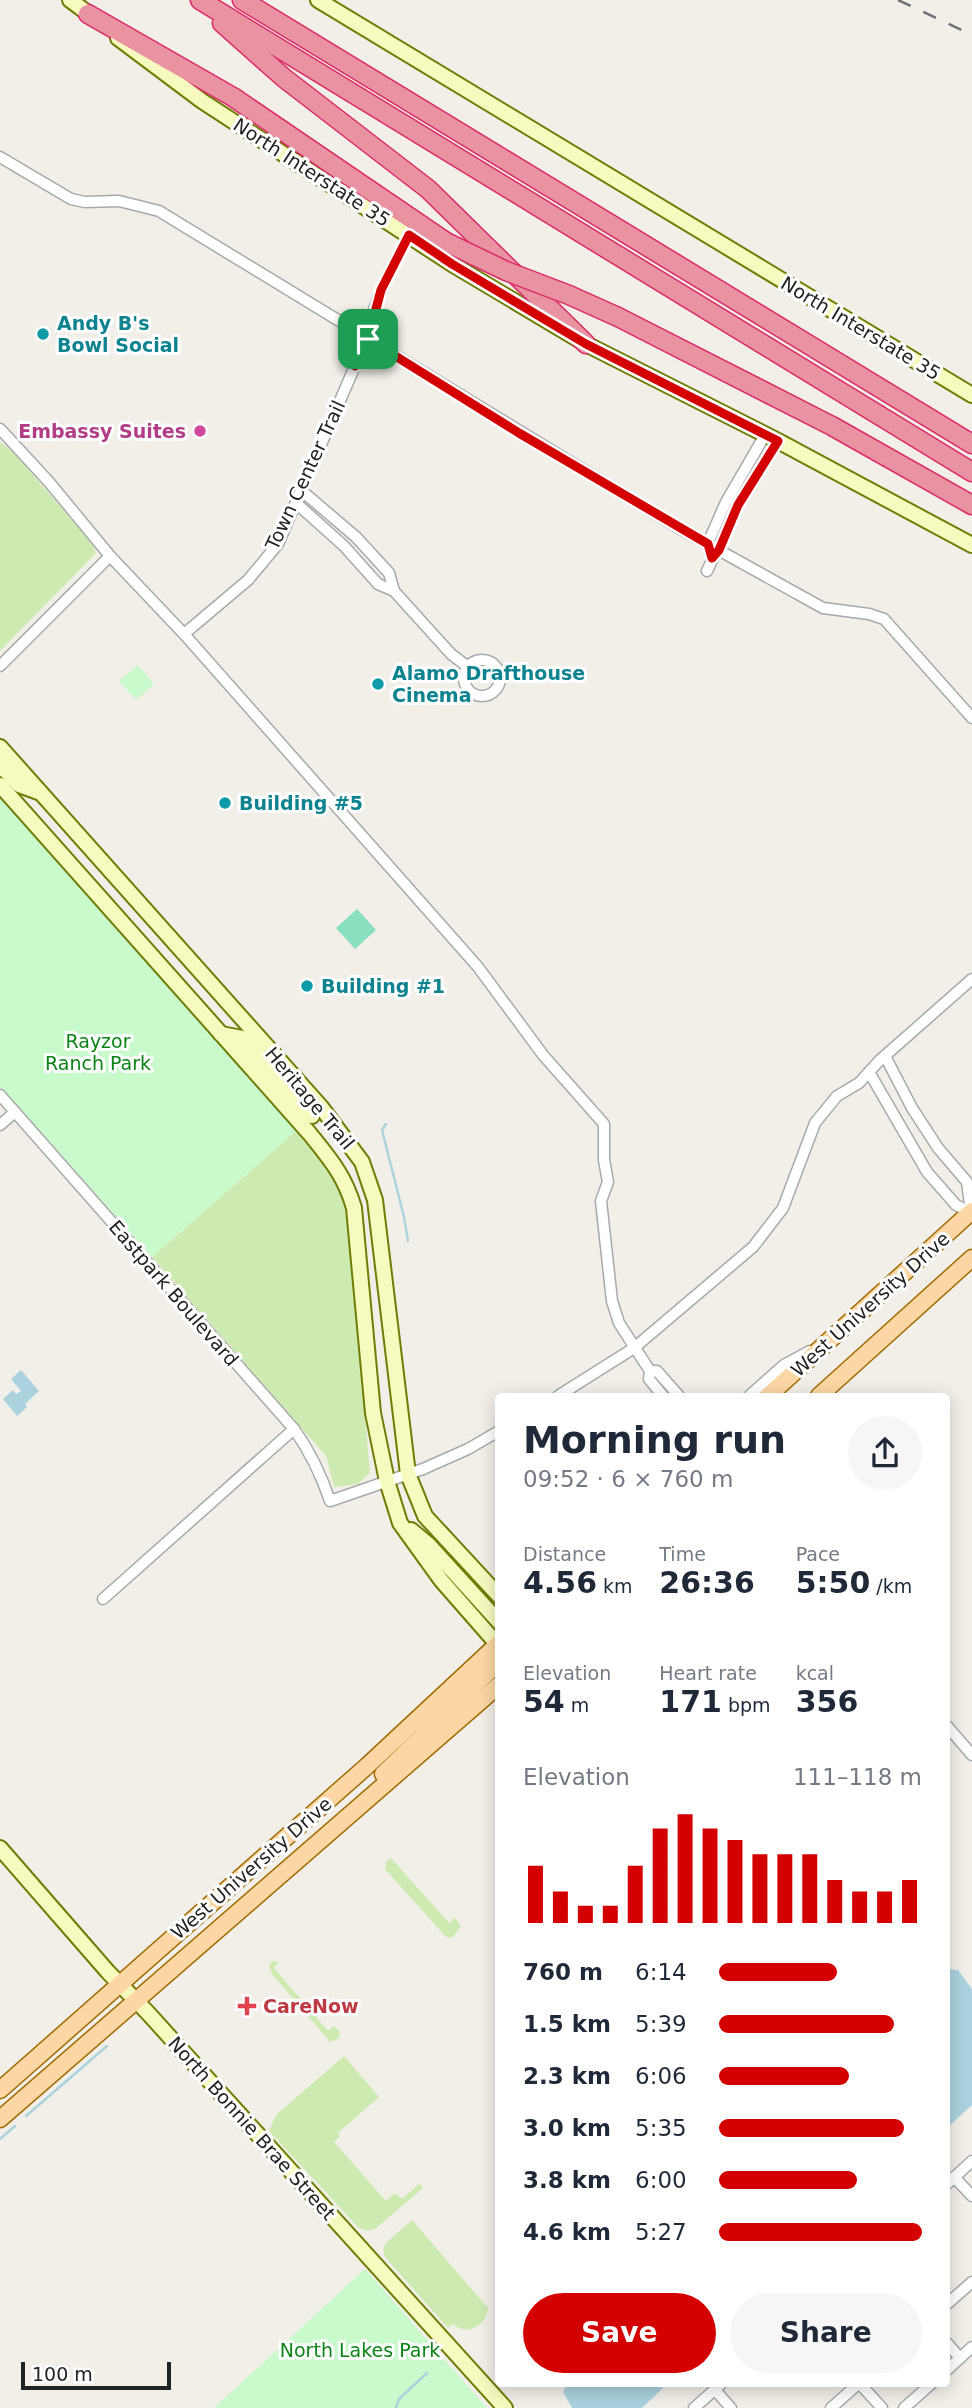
<!DOCTYPE html>
<meta charset="utf-8">
<style>
body{margin:0;font-family:"DejaVu Sans",sans-serif;background:#f6f6f7;color:#1f2937;height:100vh;display:flex;flex-direction:column;font-size:26px;white-space:nowrap}
*{box-sizing:border-box;margin:0}
p{font-size:23px;color:#747a83}
.icon{flex:none;width:38px;height:38px;fill:none;stroke:currentColor;stroke-width:2;stroke-linecap:round;stroke-linejoin:round}
.map{position:relative;flex:1;overflow:hidden}
.side{position:absolute;left:495px;top:1393px;width:455px;height:994px;display:flex;flex-direction:column;background:#fff;border-radius:7px;box-shadow:0 4px 18px #0003}
.side>*{flex:none}
.scale{position:absolute;left:21px;bottom:18px;width:150px;box-sizing:border-box;padding-left:7px;border:4px solid #222;border-top:0;font-size:19px;line-height:24px;white-space:nowrap;color:#222;-webkit-text-stroke:5px #fff;paint-order:stroke}
.pin{position:absolute;display:grid;place-items:center;width:60px;height:60px;color:#fff;margin:-30px;border-radius:14px;box-shadow:0 4px 10px #0006}
.round{display:grid;place-items:center;flex:none;width:74px;height:74px;border-radius:37px;background:#f6f6f7}
.head{display:flex;align-items:center;justify-content:space-between;height:119px;padding:0 28px}
h1{font-size:38px;font-weight:700;line-height:52px}
.metrics{display:grid;grid-template-columns:repeat(3,1fr);gap:10px;height:119px;padding:7px 28px}
.metrics div{display:grid;align-content:center}
.metrics b{font-size:30px;font-weight:700}
.metrics small{font-size:19px;font-weight:400}
.metrics p{font-size:19px}
.chart{height:196px;padding:14px 28px}
.chart p{display:flex;justify-content:space-between}
.chart svg{width:100%;height:126px;margin-top:7px;stroke:#d40000;stroke-width:6}
.cta{display:flex;gap:14px;margin-top:auto;padding:14px 28px}
.cta a{flex:1;height:80px;border-radius:42px;background:#d40000;color:#fff;font-size:28px;font-weight:700;line-height:80px;text-align:center}
.cta a+a{background:#f6f6f7;color:#1f2937}
ul{padding:0 28px;list-style:none;font-size:23px}
li{display:grid;grid-template-columns:112px 84px 1fr;align-items:center;height:52px}
li i{height:18px;border-radius:9px;background:#d40000}
.map>svg:first-child{display:block}
.grass{fill:#cdebb0}
.park{fill:#c8facc}
.pitch{fill:#88e0be}
.water{fill:#aad3df}
.lines{fill:none;stroke-linecap:round;stroke-linejoin:round}
.stream{stroke:#aad3df;stroke-width:2.5}
.street-casing{stroke:#a9a9a9;stroke-width:13}
.secondary-casing{stroke:#707d05;stroke-width:18}
.primary-casing{stroke:#a06b00;stroke-width:19}
.highway-casing{stroke:#dc2a67;stroke-width:21}
.street{stroke:#fff;stroke-width:10}
.secondary{stroke:#f7fabf;stroke-width:14}
.primary{stroke:#fcd6a4;stroke-width:16}
.highway{stroke:#e892a2;stroke-width:18}
.rail{stroke:#707070;stroke-width:2.5;stroke-dasharray:14 14;stroke-linecap:butt}
.highway-bridge-casing{stroke:#dc2a67;stroke-width:21;stroke-linecap:butt}
.highway-bridge{stroke:#e892a2;stroke-width:18}
.route-casing{stroke:#fff;stroke-width:14}
.route{stroke:#d40000;stroke-width:9}
.culture-dot{fill:#0f9aa8;stroke:#fff;stroke-width:2.5}
.hotel-dot{fill:#d1479c;stroke:#fff;stroke-width:2.5}
.health-dot{fill:#e0444e;stroke:#fff;stroke-width:2.5}
.labels{text-anchor:middle;dominant-baseline:central;stroke-width:6;stroke-linejoin:round;paint-order:stroke}
.street-label{font-size:19px;fill:#222;stroke:#fff}
.culture-label{font-size:19px;font-weight:bold;fill:#0d838f;stroke:#fff;text-anchor:start}
.hotel-label{font-size:19px;font-weight:bold;fill:#b23c85;stroke:#fff;text-anchor:end}
.park-label{font-size:19px;fill:#0c8416;stroke:#fff}
.health-label{font-size:19px;font-weight:bold;fill:#be3a42;stroke:#fff;text-anchor:start}
</style>
<div class="map">
<svg width="972" height="2408" viewBox="0 0 972 2408">
<rect width="100%" height="100%" fill="#f2efe9"/>
<g class="grass">
<path d="M0,442L13,452L92,543L96,553L0,651Z"/>
<path d="M296,1131L316,1153L337,1185L347,1216L370,1473L358,1484L334,1487L326,1456L152,1257Z"/>
<path d="M391,1858L450,1924L454,1917L461,1926L452,1938L446,1937L385,1869L386,1862Z"/>
<path d="M273,1961L279,1962L274,1968L328,2031L334,2026L340,2032L339,2038L330,2042L272,1974L269,1965Z"/>
<path d="M344,2056L379,2097L338,2133L340,2136L334,2142L386,2201L395,2193L402,2199L419,2184L422,2186V2189L375,2229L367,2231L359,2228L269,2131L276,2115Z"/>
<path d="M412,2220L488,2308C487,2325 467,2337 453,2324L448,2328L385,2257L383,2248L388,2241Z"/>
</g>
<g class="park">
<path d="M138,665L154,684L136,700L119,681Z"/>
<path d="M0,793L296,1131L152,1257L0,1086Z"/>
<path d="M365,2269L487,2408H214Z"/>
</g>
<path class="pitch" d="M357,909L376,930L355,949L336,928Z"/>
<g class="water">
<path d="M21,1370L39,1391L25,1404L27,1407L17,1416L3,1399L13,1390L16,1394L21,1391L11,1379Z"/>
<path d="M947,1969L958,1970L972,1989V2105L947,2128Z"/>
<path d="M567,2384H663V2388L642,2408H572L563,2392Z"/>
</g>
<g class="lines">
<g class="stream">
<path d="M386,1124L382,1130L404,1217L408,1241"/>
<path d="M26,2116L107,2046"/>
<path d="M0,2139L15,2126"/>
<path d="M396,2408L399,2399L427,2373"/>
</g>
<defs>
<g id="street">
<path d="M0,157L71,199L85,202L119,201L159,211L677,527L823,608L869,614L884,619L972,718"/>
<path d="M355,366L353,358L363,341L368,339"/>
<path d="M0,429L49,482L110,556L184,634L478,967L543,1055L604,1124V1160L608,1182L601,1201L612,1301L619,1323L650,1371L649,1379L663,1396"/>
<path d="M302,491L356,537L389,573L394,591"/>
<path d="M296,503L344,546L378,584L394,591L451,654L468,667"/>
<path d="M709,549L708,543L726,502L765,435"/>
<path d="M707,571L738,505L778,441"/>
<path d="M184,634L248,580L278,544L355,366L360,363L370,345C362,319 397,259 409,235"/>
<circle cx="482" cy="678" r="18"/>
<path d="M0,666L110,556"/>
<path d="M885,1056L912,1108L938,1148L967,1182L971,1212"/>
<path d="M869,1072L927,1172L956,1205L972,1213"/>
<path d="M0,1095L294,1429C311,1453 321,1474 330,1501L423,1469L468,1449L499,1431"/>
<path d="M0,1125L15,1112"/>
<path d="M650,1371H657L679,1396"/>
<path d="M558,1396L634,1348L753,1247L783,1208L815,1123L837,1096L859,1083L879,1061L972,979"/>
<path d="M749,1396L784,1365L810,1351"/>
<path d="M103,1599L294,1429"/>
<path d="M947,1726L972,1755"/>
<path d="M954,2177L972,2196"/>
<path d="M947,2184L972,2161"/>
<path d="M947,2304L972,2282"/>
<path d="M947,2343L960,2358"/>
<path d="M947,2370L972,2347"/>
<path d="M860,2384L882,2408"/>
<path d="M715,2390L731,2408"/>
<path d="M694,2408L721,2384"/>
<path d="M831,2408L858,2384"/>
<path d="M904,2408L931,2384"/>
</g>
<g id="secondary">
<path d="M70,0L97,20"/>
<path d="M318,0L972,395"/>
<path d="M118,38L202,101L452,264L586,344L778,441L972,545"/>
<path d="M0,747L321,1107L362,1162L375,1200L408,1474L425,1516L499,1596"/>
<path d="M0,765L19,785L38,792"/>
<path d="M0,785L310,1134C330,1159 345,1176 354,1208L373,1413L387,1481L400,1523L441,1580L497,1644"/>
<path d="M221,1034L242,1038L312,1116"/>
<path d="M411,1530L429,1545L499,1622"/>
<path d="M0,1848L108,1972L148,2013L505,2408"/>
</g>
<g id="primary">
<path d="M768,1396L972,1211"/>
<path d="M819,1396L972,1258"/>
<path d="M383,1774L499,1662"/>
<path d="M0,2090L367,1766L499,1643"/>
<path d="M0,2119L499,1685"/>
</g>
<g id="highway">
<path d="M200,0L972,472"/>
<path d="M242,0L972,444"/>
<path d="M88,14L233,97L446,242"/>
<path d="M222,23L284,78L428,189L586,344"/>
<path d="M618,317L832,426L972,505"/>
</g>
</defs>
<use href="#street" class="street-casing"/>
<use href="#secondary" class="secondary-casing"/>
<use href="#primary" class="primary-casing"/>
<use href="#highway" class="highway-casing"/>
<use href="#street" class="street"/>
<use href="#secondary" class="secondary"/>
<use href="#primary" class="primary"/>
<use href="#highway" class="highway"/>
<path class="rail" d="M898,0L972,35"/>
<defs>
<path id="highway-bridge" d="M446,242L506,271L569,295L618,317"/>
</defs>
<use href="#highway-bridge" class="highway-bridge-casing"/>
<use href="#highway-bridge" class="highway-bridge"/>
</g>
<g class="lines">
<defs>
<path id="route" d="M368,339L363,341L353,358L355,366L360,363L370,345L368,339L519,433L708,544L712,558L719,550L738,505L778,441L586,344L452,264L409,235L381,290L368,339"/>
</defs>
<use href="#route" class="route-casing"/>
<use href="#route" class="route"/>
</g>
<g class="culture-dot">
<circle cx="43" cy="334" r="7"/>
<circle cx="378" cy="684" r="7"/>
<circle cx="225" cy="803" r="7"/>
<circle cx="307" cy="986" r="7"/>
</g>
<circle class="hotel-dot" cx="200" cy="431" r="7"/>
<path class="health-dot" d="M243.5 1995.5h7v7h7v7h-7v7h-7v-7h-7v-7h7z"/>
<g class="labels">
<g class="street-label">
<text transform="translate(312 172) rotate(33)">North Interstate 35</text>
<text transform="translate(861 328) rotate(31)">North Interstate 35</text>
<text transform="translate(305 475) rotate(-65)">Town Center Trail</text>
<text transform="translate(310 1098) rotate(50)">Heritage Trail</text>
<text transform="translate(174 1293) rotate(49)">Eastpark Boulevard</text>
<text transform="translate(870 1304) rotate(-42)">West University Drive</text>
<text transform="translate(251 1868) rotate(-41)">West University Drive</text>
<text transform="translate(252 2128) rotate(48)">North Bonnie Brae Street</text>
</g>
<g class="culture-label">
<text x="57" y="323">Andy B's<tspan x="57" dy="22">Bowl Social</tspan></text>
<text x="392" y="673">Alamo Drafthouse<tspan x="392" dy="22">Cinema</tspan></text>
<text x="239" y="803">Building #5</text>
<text x="321" y="986">Building #1</text>
</g>
<g class="hotel-label">
<text x="186" y="431">Embassy Suites</text>
</g>
<g class="park-label">
<text x="98" y="1041">Rayzor<tspan x="98" dy="22">Ranch Park</tspan></text>
<text x="360" y="2350">North Lakes Park</text>
</g>
<g class="health-label">
<text x="263" y="2006">CareNow</text>
</g>
</g>
</svg>
<div class="scale">100 m</div>
<div class="pin" style="left:368px;top:339px;background:#1e9e55"><svg class="icon" aria-label="arrive" viewBox="0 0 24 24"><path d="M6 21V4h12l-3 4 3 4H6"/></svg></div>
<section class="side">
<div class="head"><div><h1>Morning run</h1><p>09:52 · 6 × 760 m</p></div><a class="round"><svg class="icon" aria-label="share" viewBox="0 0 24 24"><path d="M12 15V3M7 8l5-5 5 5M5 13v7h14v-7"/></svg></a></div>
<div class="metrics">
<div><p>Distance</p><b>4.56<small> km</small></b></div>
<div><p>Time</p><b>26:36</b></div>
<div><p>Pace</p><b>5:50<small> /km</small></b></div>
</div>
<div class="metrics">
<div><p>Elevation</p><b>54<small> m</small></b></div>
<div><p>Heart rate</p><b>171<small> bpm</small></b></div>
<div><p>kcal</p><b>356</b></div>
</div>
<div class="chart"><p><span>Elevation</span>111–118 m</p>
<svg viewBox="0 0 160 44" preserveAspectRatio="none"><path d="M5 44V24M15 44V33M25 44V38M35 44V38M45 44V24M55 44V11M65 44V6M75 44V11M85 44V15M95 44V20M105 44V20M115 44V20M125 44V29M135 44V33M145 44V33M155 44V29"/></svg>
</div>
<ul>
<li><b>760 m</b>6:14<i style="width:58%"></i></li>
<li><b>1.5 km</b>5:39<i style="width:86%"></i></li>
<li><b>2.3 km</b>6:06<i style="width:64%"></i></li>
<li><b>3.0 km</b>5:35<i style="width:91%"></i></li>
<li><b>3.8 km</b>6:00<i style="width:68%"></i></li>
<li><b>4.6 km</b>5:27<i style="width:100%"></i></li>
</ul>
<div class="cta"><a>Save</a><a>Share</a></div>
</section>
</div>
